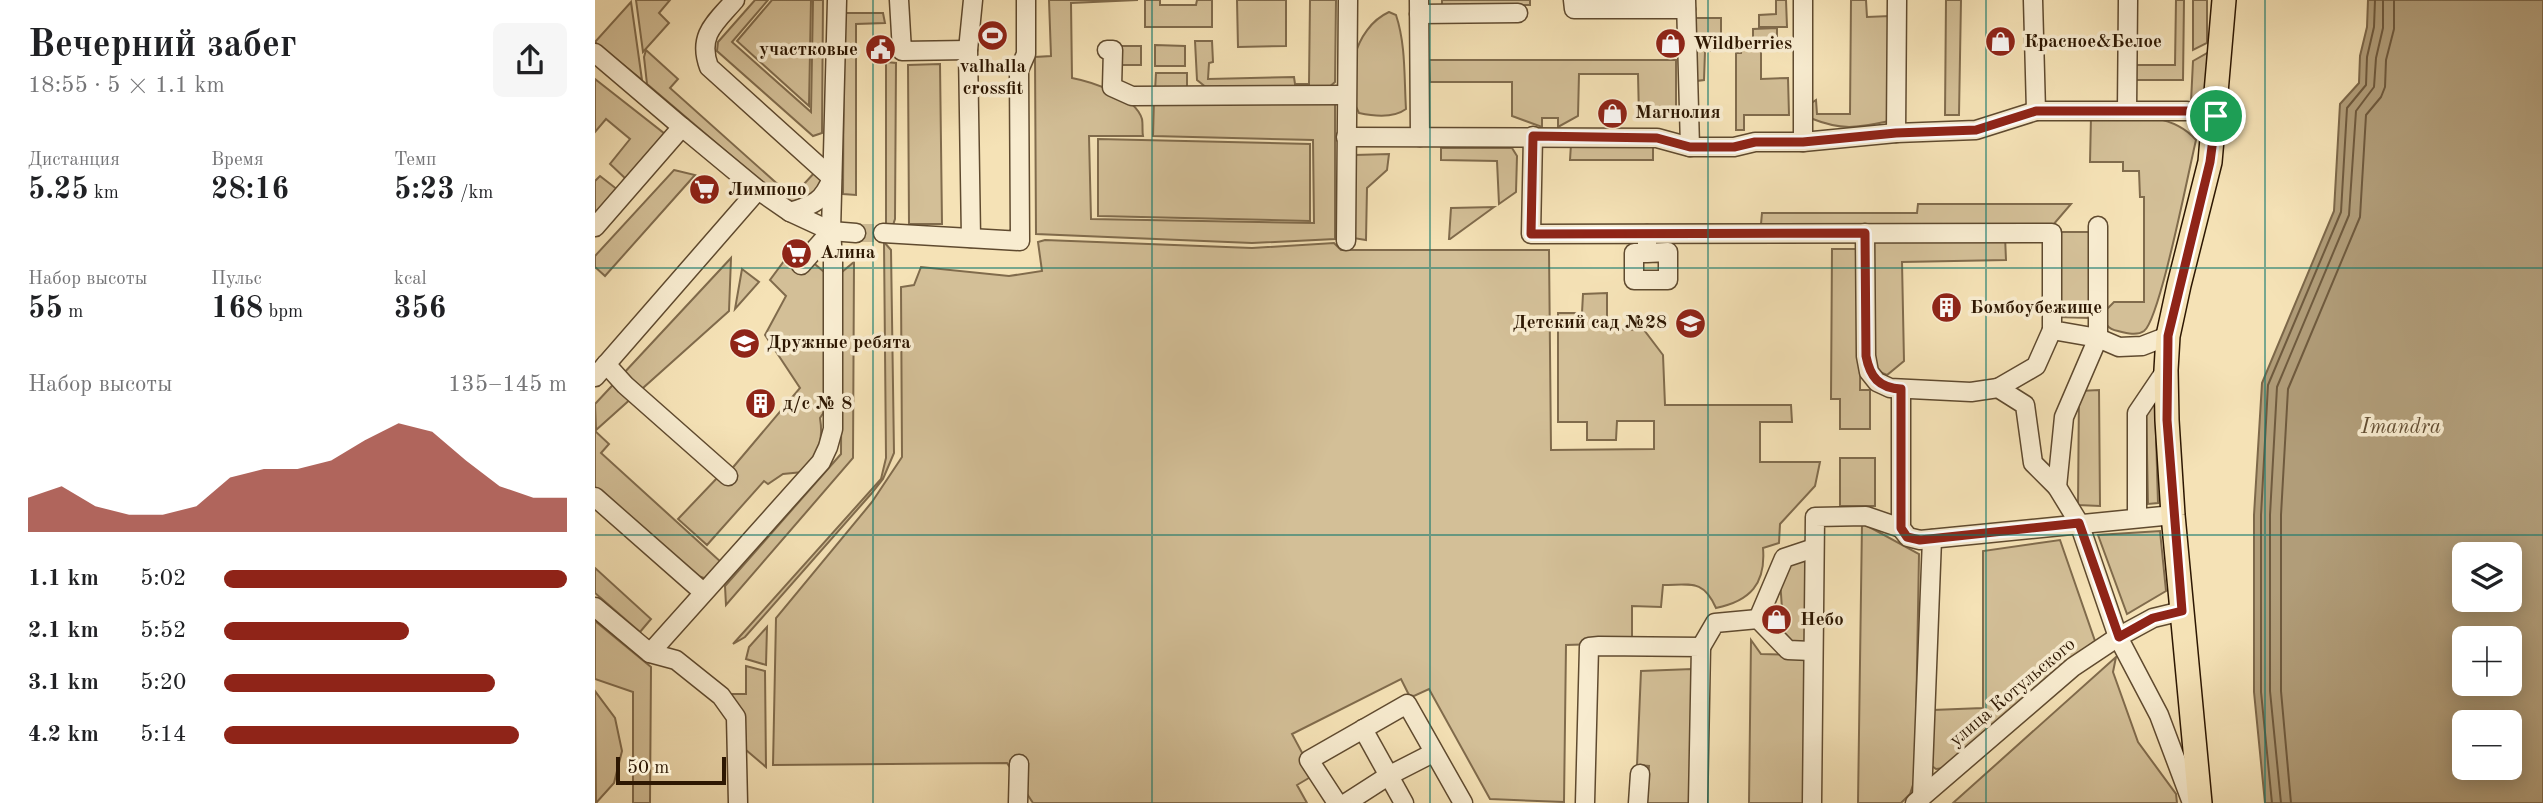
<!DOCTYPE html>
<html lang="ru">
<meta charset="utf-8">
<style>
body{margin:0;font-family:"Old Standard TT",serif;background:#f6f6f6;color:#202124;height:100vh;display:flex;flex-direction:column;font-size:26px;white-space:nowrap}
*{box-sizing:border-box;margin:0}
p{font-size:23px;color:#757577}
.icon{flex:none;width:38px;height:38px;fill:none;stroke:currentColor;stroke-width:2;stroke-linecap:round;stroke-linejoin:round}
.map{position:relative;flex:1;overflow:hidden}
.drawer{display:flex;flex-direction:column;background:#fff;width:595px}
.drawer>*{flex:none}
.buttons{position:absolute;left:1857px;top:542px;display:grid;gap:14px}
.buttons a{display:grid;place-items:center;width:70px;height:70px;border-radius:10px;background:#fff;box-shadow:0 4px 18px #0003;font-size:35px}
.scale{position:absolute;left:21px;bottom:18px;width:110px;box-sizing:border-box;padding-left:7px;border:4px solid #2d1702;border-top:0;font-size:19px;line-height:24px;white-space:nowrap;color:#2d1702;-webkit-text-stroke:5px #f8ecd0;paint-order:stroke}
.pin{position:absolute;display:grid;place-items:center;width:60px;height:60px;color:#fff;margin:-30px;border:4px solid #fff;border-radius:50%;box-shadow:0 2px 7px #0007}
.round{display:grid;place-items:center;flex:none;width:74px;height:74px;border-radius:10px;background:#f6f6f6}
.head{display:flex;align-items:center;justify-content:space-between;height:119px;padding:0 28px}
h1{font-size:38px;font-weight:700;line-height:52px}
.metrics{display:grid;grid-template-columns:repeat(3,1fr);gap:10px;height:119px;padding:7px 28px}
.metrics div{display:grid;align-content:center}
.metrics b{font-size:30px;font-weight:700}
.metrics small{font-size:19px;font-weight:400}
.metrics p{font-size:19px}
.chart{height:196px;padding:14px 28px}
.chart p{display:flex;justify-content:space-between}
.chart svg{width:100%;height:126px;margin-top:7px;fill:#8f2418;opacity:.7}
ul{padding:0 28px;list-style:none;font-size:23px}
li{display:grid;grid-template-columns:112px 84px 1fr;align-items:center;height:52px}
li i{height:18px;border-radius:9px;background:#8f2418}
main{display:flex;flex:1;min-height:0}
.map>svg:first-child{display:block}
.green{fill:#d3bf97;stroke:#806b4c;stroke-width:2}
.water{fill:#b19d79;stroke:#7c6749;stroke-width:2;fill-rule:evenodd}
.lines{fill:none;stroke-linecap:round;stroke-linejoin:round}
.shore{stroke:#6f5a3e;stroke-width:2}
.minor-tunnel{stroke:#cdb992;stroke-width:18;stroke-dasharray:18 9;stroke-linecap:butt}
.minor-casing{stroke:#5f4a2f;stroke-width:21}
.major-casing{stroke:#2d1702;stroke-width:26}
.minor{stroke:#f8ecd0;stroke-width:18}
.major{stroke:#f5e2b6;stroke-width:23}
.route-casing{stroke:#fff;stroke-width:14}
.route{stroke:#8f2418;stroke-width:9}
.grid{fill:none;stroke:#0f766e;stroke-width:2;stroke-opacity:0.55}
.labels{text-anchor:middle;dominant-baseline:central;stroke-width:7;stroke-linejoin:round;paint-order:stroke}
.poi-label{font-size:19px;font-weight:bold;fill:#2d1702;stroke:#f8ecd0;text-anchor:start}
.street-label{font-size:19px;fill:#2d1702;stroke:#f8ecd0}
.water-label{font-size:21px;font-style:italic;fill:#624d32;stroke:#f8ecd0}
</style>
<main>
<section class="drawer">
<div class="head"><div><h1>Вечерний забег</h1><p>18:55 · 5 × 1.1 km</p></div><a class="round"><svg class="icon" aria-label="share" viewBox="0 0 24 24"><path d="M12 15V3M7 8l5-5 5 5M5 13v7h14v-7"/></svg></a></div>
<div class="metrics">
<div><p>Дистанция</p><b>5.25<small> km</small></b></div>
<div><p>Время</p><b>28:16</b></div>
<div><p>Темп</p><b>5:23<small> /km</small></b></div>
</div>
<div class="metrics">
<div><p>Набор высоты</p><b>55<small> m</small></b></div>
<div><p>Пульс</p><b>168<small> bpm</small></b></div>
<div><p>kcal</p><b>356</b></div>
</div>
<div class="chart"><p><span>Набор высоты</span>135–145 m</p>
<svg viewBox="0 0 160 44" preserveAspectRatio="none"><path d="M0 44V32L10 28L20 35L30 38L40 38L50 35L60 25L70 22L80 22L90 19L100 12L110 6L120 9L130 19L140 28L150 32L160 32V44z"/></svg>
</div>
<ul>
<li><b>1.1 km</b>5:02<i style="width:100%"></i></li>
<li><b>2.1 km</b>5:52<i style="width:54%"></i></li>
<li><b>3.1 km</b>5:20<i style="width:79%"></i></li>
<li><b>4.2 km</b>5:14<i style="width:86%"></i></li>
</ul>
</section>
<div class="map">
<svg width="1948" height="803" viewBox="0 0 1948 803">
<rect width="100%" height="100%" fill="#f5e2b6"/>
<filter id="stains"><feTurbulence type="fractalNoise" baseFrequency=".00286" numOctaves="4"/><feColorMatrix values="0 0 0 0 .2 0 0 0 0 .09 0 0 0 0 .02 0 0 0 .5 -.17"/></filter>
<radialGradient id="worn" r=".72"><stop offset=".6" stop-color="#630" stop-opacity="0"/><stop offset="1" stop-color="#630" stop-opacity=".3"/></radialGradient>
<g class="green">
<path d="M41,0H75L64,13L74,23L48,52Z"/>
<path d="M160,0H173L137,42L216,112L218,0H228L227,133L218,136L122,51L123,42Z"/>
<path d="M177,0H216L214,106L142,41Z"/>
<path d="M454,0H543L476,3L477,78C498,82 540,96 547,119C548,124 547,131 548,136H494L496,219L719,223L718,140L558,136L559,99L740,102V239L657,243L441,234L440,57L456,56Z"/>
<path d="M550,0H565V5H601L602,0H617V27H550Z"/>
<path d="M642,0H691V46L643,47Z"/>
<path d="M715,0H741L740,82L733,88H612L602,80L600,41H617L618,62L614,63L613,79L699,77L700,84H714Z"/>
<rect x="847" y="0" width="88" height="5"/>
<path d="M1181,0H1191L1192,27H1164V15L1181,14Z"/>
<path d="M1256,0H1271L1272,17L1295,16V121C1261,128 1248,131 1215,118V104L1221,100L1222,114H1255Z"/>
<path d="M1351,0H1366L1364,115H1350Z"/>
<path d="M1581,0H1589L1588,80H1538V65H1580Z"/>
<path d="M1598,0H1612V43L1598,50Z"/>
<path d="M36,2L47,80L0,42Z"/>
<path d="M794,12L801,15C811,45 809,78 811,109C799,118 778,116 764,113C747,81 759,28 794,12Z"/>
<path d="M249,13H288L290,23L261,24V195L248,194Z"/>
<path d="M1101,18H1126V51H1110L1109,80L1101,81Z"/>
<path d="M1182,28V40L1166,41V79L1193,78L1194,115H1149V130H1141V53H1146L1147,48L1158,47V29Z"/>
<path d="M560,45L590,46V66H560Z"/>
<path d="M523,46H546V65H522Z"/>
<path d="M51,50L83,79L75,88L197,197L220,172L229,177L220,193L210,201L197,202L167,182L52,84L49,57Z"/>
<path d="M1614,52L1613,91L1607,101L1596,102L1598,61Z"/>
<path d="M834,60H1081V118H1044L1043,74H984L983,116L963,127V118H947V127L917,116V82H835Z"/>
<path d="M291,62L301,63L300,219L298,225H291Z"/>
<path d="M345,64L347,224H314L313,65Z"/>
<path d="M561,73H592V91H560Z"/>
<path d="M0,79L70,134L32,180L15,164L35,139L11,119L0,132Z"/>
<path d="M1496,117C1532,117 1575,110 1601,140C1594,169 1565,319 1549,331C1542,336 1531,333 1523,331C1512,329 1510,324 1508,313L1519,302H1549V197H1545L1544,171H1528V162H1495Z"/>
<path d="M503,139L715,144V221L503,216Z"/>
<path d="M976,144H1058V160H975Z"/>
<path d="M846,148H917L922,156L921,192L904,204L902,161L846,160Z"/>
<path d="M794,154L792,170L772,188L771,240L758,238L760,155Z"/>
<path d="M79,170L100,175L10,276L0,267V256Z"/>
<path d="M5,176L23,190L0,215V181Z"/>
<path d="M1323,204H1476L1458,225H947L1166,224L1167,213H1322Z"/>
<path d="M899,207L855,239H854L856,208Z"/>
<path d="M1464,232H1495L1494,318L1462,317Z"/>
<path d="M1410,236L1411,260L1307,262L1309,361L1292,375L1280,370L1277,238Z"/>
<path d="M450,240L657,248L739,243L746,250H954L956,450L1059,449V421H1022L1021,440H992V422H963V313H987L988,294L1012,293V329L1049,330L1068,355L1070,405H1196L1197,422H1165V462H1225L1220,486L1185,524L1184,543L1168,548C1171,584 1155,601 1121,608C1108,579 1096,585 1068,585L1066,607L1037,606V643L971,645L969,802L895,799L834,689L819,696L814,695L806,679L697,734L719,775L702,785L712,803H438L412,763L178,765L181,618L277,502L307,457L306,287L319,285L326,267L414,276L447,271L443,242Z"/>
<path d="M289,242L296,250L299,453L288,479L276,494L150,637L138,644L286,479L291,458Z"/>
<path d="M1237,249H1266L1265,390H1275V429H1245V399H1236Z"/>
<path d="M192,257L207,270L215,260L235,277L229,412L225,418C229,443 223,452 208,472L188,474L173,484L169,481L112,545L83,519L124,476L129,478L205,388L170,335L191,296L175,280Z"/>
<path d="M136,258L134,311L1,430L0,404Z"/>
<path d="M259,262L258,458L131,605L130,586L246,454L247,272Z"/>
<path d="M147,269L164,282L140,309Z"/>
<path d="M1504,390L1505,506L1483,505L1484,391Z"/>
<path d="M1551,401L1560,402L1563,503L1553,504Z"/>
<path d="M0,431L14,444L6,453L127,563L112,579L103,576L0,490Z"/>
<rect x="1245" y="458" width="35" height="48"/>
<path d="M1267,523L1324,554L1320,779L1315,794L1306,803H1263Z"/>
<path d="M1565,531L1571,591L1532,614L1503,535Z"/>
<path d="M1465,540L1500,641L1388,733L1349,768L1341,769L1337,766L1338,710L1388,708V551Z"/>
<path d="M1215,554L1214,645L1194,646L1181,630L1190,629V609H1187L1185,579L1191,561Z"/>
<path d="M0,568L56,619L45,632L0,593Z"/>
<path d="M0,621L56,667L55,803H38V692L0,679Z"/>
<path d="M172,627L171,665L151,659L154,647Z"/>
<path d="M1156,640L1166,654L1210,655L1209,803H1154Z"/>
<path d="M1521,657L1518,672L1543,742L1581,794L1582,803H1358Z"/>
<path d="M151,666L170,671L171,767L151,750L146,716L131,694H151Z"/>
<path d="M1097,669L1095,803H1051L1054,766L1042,765L1046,671Z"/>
<path d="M0,691L20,718L27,751L19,783L1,803Z"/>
</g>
<path class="water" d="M1773,0H1948V803H1670L1659,692V515L1667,383L1739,211L1745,104L1764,83L1765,56L1772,27ZM1869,555H1914V600H1869ZM1869,639H1914V684H1869ZM1869,723H1914V768H1869Z"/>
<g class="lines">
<g class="shore">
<path d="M1677,803L1666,692V515L1673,385L1746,212L1752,108L1771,85L1772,57L1779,27L1780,0"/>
<path d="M1686,803L1675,691V515L1682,387L1754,215L1761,111L1779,87L1781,58L1788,28V0"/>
<path d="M1696,803L1686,691V515L1693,389L1765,217L1771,115L1786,97L1790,87L1791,60L1799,29V0"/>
</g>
<path class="minor-tunnel" d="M261,233H288"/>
<defs>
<g id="minor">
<path d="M140,0C121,22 102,35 114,67L237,178C228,201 219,205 195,212"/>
<path d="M304,0L307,51L373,50"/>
<path d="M824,0L825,137"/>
<path d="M978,0L979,9H1091"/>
<path d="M1091,0L1095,147"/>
<path d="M1438,0L1441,111"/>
<path d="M824,14L923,13"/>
<path d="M512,50H518L517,87L537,96L751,95"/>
<path d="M0,53L87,127L0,227"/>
<path d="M1532,110L1533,0"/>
<path d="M87,127L163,190"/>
<path d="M1301,133L1302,0"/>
<path d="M938,136L936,234L1457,233V330L1503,338L1524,347L1547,346L1573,336"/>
<path d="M751,137L1062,138L1095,147H1139L1160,142H1208L1301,133L1381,130L1441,111H1592L1621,116"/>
<path d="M1208,142V0"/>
<path d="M288,233L425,241L424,70L431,54V0"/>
<path d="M1270,233L1271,356L1274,372L1282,382L1295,388L1376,392L1403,388L1430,405L1438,463L1462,487L1484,523L1523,637L1564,715L1597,803"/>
<path d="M1052,234V253L1073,252V280H1039V253H1052"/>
<path d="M376,238L373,50L378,0"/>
<path d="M751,241L753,0"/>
<path d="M206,265L236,231"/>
<path d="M11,364L30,385L133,476"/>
<path d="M0,377L163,190L195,212L236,231L261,233"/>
<path d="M1403,388L1441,366L1457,330"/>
<path d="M1306,389V528L1313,537L1325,540L1578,515"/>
<path d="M1462,487L1469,417L1503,338V226"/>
<path d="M0,497L108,592"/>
<path d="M1542,518V413L1571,370"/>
<path d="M0,607L55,653L81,660L126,696L141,717L143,803"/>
<path d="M1163,619L1189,558L1219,548"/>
<path d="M1106,647L1120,623L1163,619L1193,650L1217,651"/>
<path d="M55,653L226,462L233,447L238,429V259L236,231L242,0"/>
<path d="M768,729L809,803"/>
<path d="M1327,797L1337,539"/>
<path d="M423,803L424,764"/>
<path d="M742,803L714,760L812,704L868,803"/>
<path d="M751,803L793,776L838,753"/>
<path d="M990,803L994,647L1004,646L1106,647L1103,803"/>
<path d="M1043,803L1045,774"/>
<path d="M1217,803L1220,517L1271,516L1306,528"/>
<path d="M1320,803L1478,667L1523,637L1558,618L1587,611"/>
</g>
<path id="major" d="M1605,803L1578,515L1572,420L1571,370L1573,336L1584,285L1615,162L1629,0"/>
</defs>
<use href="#minor" class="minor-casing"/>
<use href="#major" class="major-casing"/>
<use href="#minor" class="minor"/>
<use href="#major" class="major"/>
</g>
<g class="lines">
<defs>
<path id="route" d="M1441,111H1592L1621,116L1615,162L1573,336L1572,420L1587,611L1558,618L1524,637L1484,523L1325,540L1312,537L1306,528V389C1284,388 1275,377 1271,356L1270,233L936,234L938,136L1062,138L1095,147H1139L1160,142H1208L1301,133L1381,130Z"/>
</defs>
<use href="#route" class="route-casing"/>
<use href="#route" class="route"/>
</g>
<path class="grid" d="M278,0V803M557,0V803M835,0V803M1113,0V803M1391,0V803M1670,0V803M0,268H1948M0,535H1948"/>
<defs>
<symbol id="stadium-disc" viewBox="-11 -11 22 22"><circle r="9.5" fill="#8f2418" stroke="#f8ecd0"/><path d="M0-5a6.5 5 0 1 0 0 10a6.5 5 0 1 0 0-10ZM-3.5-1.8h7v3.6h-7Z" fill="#fff"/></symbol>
<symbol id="shop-disc" viewBox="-11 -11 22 22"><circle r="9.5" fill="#8f2418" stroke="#f8ecd0"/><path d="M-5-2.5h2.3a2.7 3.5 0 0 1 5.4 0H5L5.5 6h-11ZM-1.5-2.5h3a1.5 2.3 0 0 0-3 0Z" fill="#fff"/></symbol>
<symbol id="civic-disc" viewBox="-11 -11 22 22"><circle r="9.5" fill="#8f2418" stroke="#f8ecd0"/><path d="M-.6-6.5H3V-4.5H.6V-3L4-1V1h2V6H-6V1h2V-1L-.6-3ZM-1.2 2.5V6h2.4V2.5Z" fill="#fff"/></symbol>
<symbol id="supermarket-disc" viewBox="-11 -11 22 22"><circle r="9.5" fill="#8f2418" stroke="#f8ecd0"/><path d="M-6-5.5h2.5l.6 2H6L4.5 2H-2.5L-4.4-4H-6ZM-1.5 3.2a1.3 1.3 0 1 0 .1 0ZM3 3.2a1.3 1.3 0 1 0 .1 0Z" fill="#fff"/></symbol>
<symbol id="building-disc" viewBox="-11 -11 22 22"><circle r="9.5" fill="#8f2418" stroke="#f8ecd0"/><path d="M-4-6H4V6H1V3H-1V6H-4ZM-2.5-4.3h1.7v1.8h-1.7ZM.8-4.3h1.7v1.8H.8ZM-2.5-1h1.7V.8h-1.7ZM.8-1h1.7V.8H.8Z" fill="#fff"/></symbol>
<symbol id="school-disc" viewBox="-11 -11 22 22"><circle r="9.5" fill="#8f2418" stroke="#f8ecd0"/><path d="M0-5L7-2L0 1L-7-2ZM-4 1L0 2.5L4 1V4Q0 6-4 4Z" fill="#fff"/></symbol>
</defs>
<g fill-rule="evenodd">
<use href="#stadium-disc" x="380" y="18" width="35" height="35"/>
<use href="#shop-disc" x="1388" y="24" width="35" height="35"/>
<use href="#shop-disc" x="1058" y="26" width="35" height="35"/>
<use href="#civic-disc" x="268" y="32" width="35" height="35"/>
<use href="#shop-disc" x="1000" y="96" width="35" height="35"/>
<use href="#supermarket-disc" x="92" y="172" width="35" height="35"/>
<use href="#supermarket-disc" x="184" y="236" width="35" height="35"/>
<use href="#building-disc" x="1334" y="290" width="35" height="35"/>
<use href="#school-disc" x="1078" y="306" width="35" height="35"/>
<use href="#school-disc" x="132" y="326" width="35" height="35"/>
<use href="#building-disc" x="148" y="386" width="35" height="35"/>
<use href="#shop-disc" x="1164" y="602" width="35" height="35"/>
</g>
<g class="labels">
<g class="poi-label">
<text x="1429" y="42">Красное&amp;Белое</text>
<text x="1098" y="44">Wildberries</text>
<text x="263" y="50" text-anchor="end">участковые</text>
<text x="398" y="67" text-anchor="middle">valhalla<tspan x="398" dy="22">crossfit</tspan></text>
<text x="1040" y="113">Магнолия</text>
<text x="133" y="190">Лимпопо</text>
<text x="225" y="253">Алина</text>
<text x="1375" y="308">Бомбоубежище</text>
<text x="1072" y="323" text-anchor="end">Детский сад №28</text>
<text x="172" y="343">Дружные ребята</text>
<text x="188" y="404">д/с № 8</text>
<text x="1205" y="620">Небо</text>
</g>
<g class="street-label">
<text transform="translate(1418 693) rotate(-40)">улица Котульского</text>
</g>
<g class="water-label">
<text x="1806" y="427">Imandra</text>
</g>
</g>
<rect width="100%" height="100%" filter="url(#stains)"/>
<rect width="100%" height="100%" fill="url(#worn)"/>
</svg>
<div class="buttons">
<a><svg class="icon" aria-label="layers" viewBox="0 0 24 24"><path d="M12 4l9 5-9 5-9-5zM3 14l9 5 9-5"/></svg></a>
<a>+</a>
<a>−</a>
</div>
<div class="scale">50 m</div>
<div class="pin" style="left:1621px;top:116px;background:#1e9e55"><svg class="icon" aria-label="arrive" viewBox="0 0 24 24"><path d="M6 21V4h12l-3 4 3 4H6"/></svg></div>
</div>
</main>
